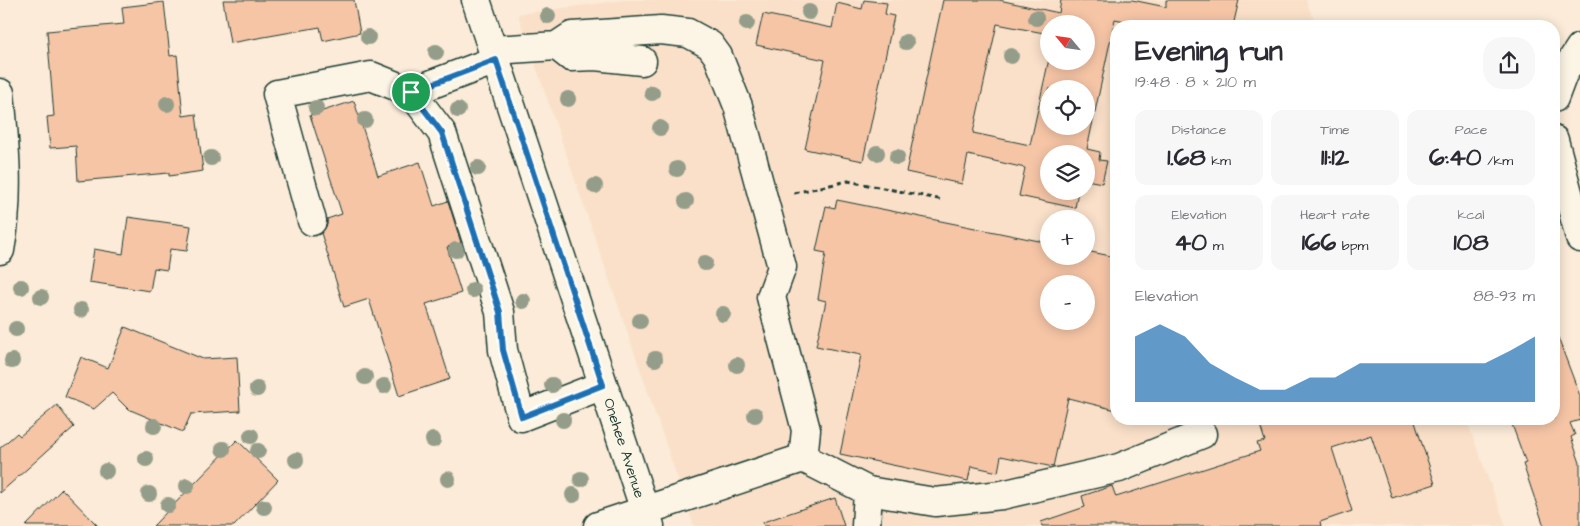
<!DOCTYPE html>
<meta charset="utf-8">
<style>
body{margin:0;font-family:"Architects Daughter",sans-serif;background:#f7f7f7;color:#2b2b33;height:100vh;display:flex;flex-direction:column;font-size:19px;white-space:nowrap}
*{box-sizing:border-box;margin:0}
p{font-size:16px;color:#7c7c81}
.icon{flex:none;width:28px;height:28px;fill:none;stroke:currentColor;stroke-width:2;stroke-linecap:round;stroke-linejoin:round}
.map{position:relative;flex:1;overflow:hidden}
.drawer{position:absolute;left:1110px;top:20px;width:450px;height:405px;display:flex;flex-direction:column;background:#fff;border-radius:20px;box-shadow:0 2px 12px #0003}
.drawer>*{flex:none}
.needle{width:32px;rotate:299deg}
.tools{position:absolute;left:1040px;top:15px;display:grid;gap:10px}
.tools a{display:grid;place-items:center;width:55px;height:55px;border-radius:50%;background:#fff;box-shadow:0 2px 12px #0003;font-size:25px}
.pin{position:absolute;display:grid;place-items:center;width:42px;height:42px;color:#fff;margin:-21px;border:2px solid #fff;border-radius:50%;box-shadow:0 1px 5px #0007}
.round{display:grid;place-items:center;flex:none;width:52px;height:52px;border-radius:20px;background:#f7f7f7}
.headline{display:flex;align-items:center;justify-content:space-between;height:85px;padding:0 25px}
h1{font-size:28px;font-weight:700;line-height:38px}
.stats{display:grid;grid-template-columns:repeat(3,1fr);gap:8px;height:85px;padding:5px 25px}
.stats div{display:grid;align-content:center;border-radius:12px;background:#f7f7f7;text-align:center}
.stats b{font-size:25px;font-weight:700}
.stats small{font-size:14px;font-weight:400}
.stats p{font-size:14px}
.chart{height:140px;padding:10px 25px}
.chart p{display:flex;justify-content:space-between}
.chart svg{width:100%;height:90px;margin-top:5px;fill:#1f6fb2;opacity:.7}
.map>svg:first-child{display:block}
.built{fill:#fae0c9;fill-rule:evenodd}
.building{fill:#f6c5a6;stroke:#1f3d34;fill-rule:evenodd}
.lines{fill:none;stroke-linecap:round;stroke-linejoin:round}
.minor-casing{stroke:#1f3d34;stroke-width:31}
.path{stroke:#1f3d34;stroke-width:3;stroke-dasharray:5 4;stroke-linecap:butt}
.minor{stroke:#fcf5e5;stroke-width:28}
.tree{fill:#949d89}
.route-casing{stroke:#fff;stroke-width:10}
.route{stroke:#1f6fb2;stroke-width:6}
.labels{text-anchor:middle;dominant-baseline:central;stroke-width:4.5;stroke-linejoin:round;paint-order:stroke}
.street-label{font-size:15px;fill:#1f3d34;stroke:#fcf5e5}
</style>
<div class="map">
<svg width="1580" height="526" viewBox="0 0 1580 526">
<rect width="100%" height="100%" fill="#fbebd8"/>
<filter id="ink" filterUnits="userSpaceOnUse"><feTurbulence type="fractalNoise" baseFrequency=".02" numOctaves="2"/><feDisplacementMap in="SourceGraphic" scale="10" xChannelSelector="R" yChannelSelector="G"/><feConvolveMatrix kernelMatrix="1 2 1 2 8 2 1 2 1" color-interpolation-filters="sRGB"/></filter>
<g filter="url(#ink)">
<path class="built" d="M624,0H1306L1316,26H1116V419H1466L1506,526H694L518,14ZM1049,24H1086V61H1049ZM1049,89H1086V126H1049ZM1049,154H1086V191H1049ZM1049,219H1086V256H1049ZM1049,284H1086V321H1049Z"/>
<g class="building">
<path d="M223,0H354L360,33L323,41L320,27L230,43Z"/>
<path d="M864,0L887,3L885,14L894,16L863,161L805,149L825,60L756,45L763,14L832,28L837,3L862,9Z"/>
<path d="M943,0H999L1059,13L1061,0H1132L1166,7V0H1239L1233,26H1148L1115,19L1087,149L1100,152L1099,160L1107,161L1102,183L1086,180V154H1049V191H1078L1075,208L1019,196L1025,168L968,155L962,184L906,172ZM997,24L1049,34V24H1086V61H1049V59L1030,145L973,133ZM1049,89H1086V126H1049Z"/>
<path d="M164,2L170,56L177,55L183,116L196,114L203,171L169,176V173L78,181L76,146L50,148L47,117L54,116L47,31L124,24L122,7Z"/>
<path d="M354,101L378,176L420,162L434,206L448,201L461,243L447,247L461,293L426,304L450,379L399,396L369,299L344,307L321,233L327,225V219L342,214L310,115Z"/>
<path d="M837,200L1049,243V256H1086V251L1116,257V410L1068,398L1053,467L1001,456L998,472L971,466L968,481L840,454L861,355L816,346L826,301L818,299L826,253L816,251L826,206L835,208ZM1049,284H1086V321H1049Z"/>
<path d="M128,217L191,226L187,251L170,249L167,270L154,268L150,291L89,282L94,249L123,254Z"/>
<path d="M125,327L203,359L237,357L240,411L191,414L183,432L128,409L112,393L94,409L65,397L81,357L108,368Z"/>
<path d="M1554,335H1557L1580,396V420L1570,423L1575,435L1571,437L1580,463V526H1544L1523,464L1526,463L1510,419H1554Z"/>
<path d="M57,405L74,427L0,493V448L17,433L20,436Z"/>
<path d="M1258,419H1414L1435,484L1392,498L1371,435L1332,448L1352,511L1320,522L1321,526H1042L1041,522L1085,507L1082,496L1112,486L1116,497L1260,451L1257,443L1265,441Z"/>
<path d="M237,440L278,480L234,526H153Z"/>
<path d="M62,489L98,526H26Z"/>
<path d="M835,498L844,526H764L763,522Z"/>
</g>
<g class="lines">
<defs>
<g id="minor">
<path d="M476,0L650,526"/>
<path d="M557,46L571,57L595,56L642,61"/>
<path d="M493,50L557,46L572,36L661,30L688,33L710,45L718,56L738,106L782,267L771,297L806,430L803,458"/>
<path d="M496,60L411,92L442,133L500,312L503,350L521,417L603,385"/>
<path d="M0,93C5,145 10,198 0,250"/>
<path d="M1554,98L1563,74L1580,48"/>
<path d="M1554,140L1580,238"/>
<path d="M312,221L277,94L371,76L411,92"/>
<path d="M598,526L803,458L868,491L935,502L1002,495L1119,468L1202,434"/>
<path d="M866,526L868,491"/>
</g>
</defs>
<use href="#minor" class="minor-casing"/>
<path class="path" d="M794,193L848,181L943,200"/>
<use href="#minor" class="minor"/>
</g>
<g class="tree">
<circle cx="809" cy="12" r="8"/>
<circle cx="548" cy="16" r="8"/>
<circle cx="1036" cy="18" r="8"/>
<circle cx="747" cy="23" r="8"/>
<circle cx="368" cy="37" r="8"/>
<circle cx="906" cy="42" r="8"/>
<circle cx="436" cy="52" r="8"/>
<circle cx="1011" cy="56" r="8"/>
<circle cx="652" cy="93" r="8"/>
<circle cx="568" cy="99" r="8"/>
<circle cx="167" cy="104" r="8"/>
<circle cx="316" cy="108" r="8"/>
<circle cx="458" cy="110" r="8"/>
<circle cx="365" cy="120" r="8"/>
<circle cx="660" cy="128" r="8"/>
<circle cx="877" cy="153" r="8"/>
<circle cx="897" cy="157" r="8"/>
<circle cx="211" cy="158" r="8"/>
<circle cx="478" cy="168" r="8"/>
<circle cx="677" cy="169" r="8"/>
<circle cx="595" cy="186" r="8"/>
<circle cx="686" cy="201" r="8"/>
<circle cx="456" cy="250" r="8"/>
<circle cx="705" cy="263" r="8"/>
<circle cx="21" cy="287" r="8"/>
<circle cx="473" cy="290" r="8"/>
<circle cx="41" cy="297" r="8"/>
<circle cx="523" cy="301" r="8"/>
<circle cx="81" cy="310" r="8"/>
<circle cx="723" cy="314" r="8"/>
<circle cx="640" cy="321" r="8"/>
<circle cx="16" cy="329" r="8"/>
<circle cx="655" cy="359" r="8"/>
<circle cx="12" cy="361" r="8"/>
<circle cx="737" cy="365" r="8"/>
<circle cx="365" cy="377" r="8"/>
<circle cx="552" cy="385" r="8"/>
<circle cx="384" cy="386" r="8"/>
<circle cx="257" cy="389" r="8"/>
<circle cx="755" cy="415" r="8"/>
<circle cx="563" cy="420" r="8"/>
<circle cx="154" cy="426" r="8"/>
<circle cx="251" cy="436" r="8"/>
<circle cx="433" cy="440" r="8"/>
<circle cx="223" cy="449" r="8"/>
<circle cx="258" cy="451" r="8"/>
<circle cx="146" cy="459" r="8"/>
<circle cx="296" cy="460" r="8"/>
<circle cx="106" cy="471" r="8"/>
<circle cx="448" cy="479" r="8"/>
<circle cx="581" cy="479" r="8"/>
<circle cx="187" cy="486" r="8"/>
<circle cx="149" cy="494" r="8"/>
<circle cx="573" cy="495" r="8"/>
<circle cx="168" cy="505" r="8"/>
<circle cx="264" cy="507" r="8"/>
</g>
</g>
<g class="lines" filter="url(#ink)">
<defs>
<path id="route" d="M496,60L603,385L522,417L503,350L500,312L442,133L411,92Z"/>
</defs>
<use href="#route" class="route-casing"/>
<use href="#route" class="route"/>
</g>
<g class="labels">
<g class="street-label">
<text transform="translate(624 448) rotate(72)">Onehee Avenue</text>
</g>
</g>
</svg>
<div class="tools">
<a><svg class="needle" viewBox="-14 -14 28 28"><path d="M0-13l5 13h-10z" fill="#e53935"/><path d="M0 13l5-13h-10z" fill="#7c7c81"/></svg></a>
<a><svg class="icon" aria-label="locate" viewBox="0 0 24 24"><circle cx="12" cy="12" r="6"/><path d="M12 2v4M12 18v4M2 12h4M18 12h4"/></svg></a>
<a><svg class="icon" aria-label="layers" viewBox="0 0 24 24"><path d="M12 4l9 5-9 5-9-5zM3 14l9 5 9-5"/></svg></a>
<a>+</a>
<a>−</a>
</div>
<div class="pin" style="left:411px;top:92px;background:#1e9e55"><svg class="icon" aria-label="arrive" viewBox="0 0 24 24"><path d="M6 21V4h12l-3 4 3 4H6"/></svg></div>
<section class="drawer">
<div class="headline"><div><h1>Evening run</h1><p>19:48 · 8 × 210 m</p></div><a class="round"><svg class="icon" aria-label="share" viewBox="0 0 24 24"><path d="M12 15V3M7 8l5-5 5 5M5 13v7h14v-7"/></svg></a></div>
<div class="stats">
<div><p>Distance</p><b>1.68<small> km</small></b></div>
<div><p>Time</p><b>11:12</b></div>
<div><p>Pace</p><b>6:40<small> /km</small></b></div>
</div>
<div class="stats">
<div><p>Elevation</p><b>40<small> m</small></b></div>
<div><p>Heart rate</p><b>166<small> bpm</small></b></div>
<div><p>kcal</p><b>108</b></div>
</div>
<div class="chart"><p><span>Elevation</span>88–93 m</p>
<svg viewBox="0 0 160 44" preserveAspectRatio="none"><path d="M0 44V12L10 6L20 12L30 25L40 32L50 38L60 38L70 32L80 32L90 25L100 25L110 25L120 25L130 25L140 25L150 19L160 12V44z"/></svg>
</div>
</section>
</div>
